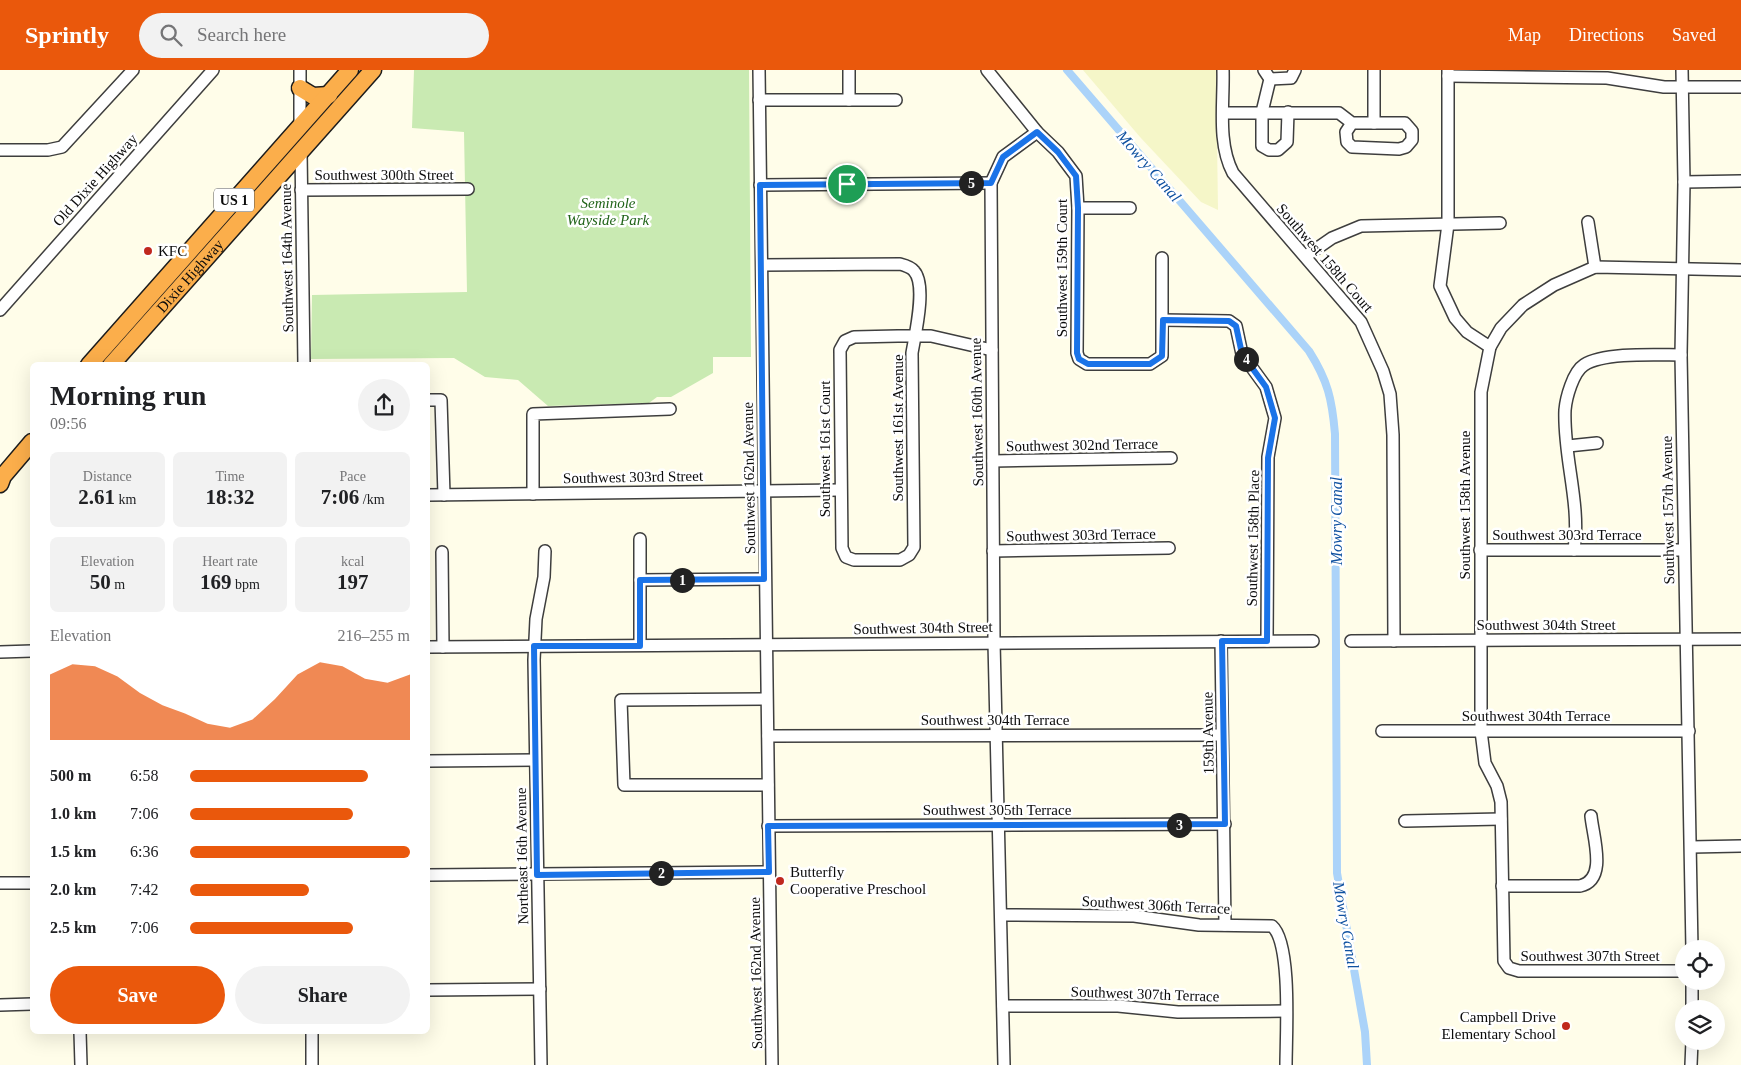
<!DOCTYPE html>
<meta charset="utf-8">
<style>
body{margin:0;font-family:Georgia,serif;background:#f2f2f2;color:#202124;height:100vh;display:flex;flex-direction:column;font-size:19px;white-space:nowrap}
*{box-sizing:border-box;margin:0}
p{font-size:16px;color:#757577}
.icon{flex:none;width:28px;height:28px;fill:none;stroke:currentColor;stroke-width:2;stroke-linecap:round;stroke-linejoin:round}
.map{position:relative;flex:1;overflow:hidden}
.sheet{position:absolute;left:30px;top:292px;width:400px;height:672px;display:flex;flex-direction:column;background:#fff;border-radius:8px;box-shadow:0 5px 20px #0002}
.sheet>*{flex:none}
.tools{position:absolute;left:1675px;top:870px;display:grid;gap:10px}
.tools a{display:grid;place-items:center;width:50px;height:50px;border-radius:50%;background:#fff;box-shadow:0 5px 20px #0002;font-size:25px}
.pin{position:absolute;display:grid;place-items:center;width:42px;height:42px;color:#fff;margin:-21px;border:2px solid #fff;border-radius:50%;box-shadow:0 1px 5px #0007}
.km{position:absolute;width:25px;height:25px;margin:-12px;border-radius:50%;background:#222;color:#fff;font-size:14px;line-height:25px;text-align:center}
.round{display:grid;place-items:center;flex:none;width:52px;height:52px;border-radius:26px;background:#f2f2f2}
.headline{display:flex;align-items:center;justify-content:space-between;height:85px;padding:0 20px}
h1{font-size:28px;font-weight:700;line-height:38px}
.figures{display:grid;grid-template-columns:repeat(3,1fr);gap:8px;height:85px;padding:5px 20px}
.figures div{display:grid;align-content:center;border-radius:8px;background:#f2f2f2;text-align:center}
.figures b{font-size:21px;font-weight:700}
.figures small{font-size:14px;font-weight:400}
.figures p{font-size:14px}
.chart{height:140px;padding:10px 20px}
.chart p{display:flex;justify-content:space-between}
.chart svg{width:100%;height:90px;margin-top:5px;fill:#ea580c;opacity:.7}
.primary-button{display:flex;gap:10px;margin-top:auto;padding:10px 20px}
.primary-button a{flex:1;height:58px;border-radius:30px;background:#ea580c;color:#fff;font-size:20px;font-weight:700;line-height:58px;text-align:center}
.primary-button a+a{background:#f2f2f2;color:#202124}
ul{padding:0 20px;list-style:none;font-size:16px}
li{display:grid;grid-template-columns:80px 60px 1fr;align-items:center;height:38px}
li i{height:12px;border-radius:6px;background:#ea580c}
header{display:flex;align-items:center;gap:30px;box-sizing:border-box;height:70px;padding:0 25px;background:#ea580c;color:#fff}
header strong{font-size:24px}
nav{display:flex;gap:28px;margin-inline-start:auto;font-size:18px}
.search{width:350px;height:45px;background:#f2f2f2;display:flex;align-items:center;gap:12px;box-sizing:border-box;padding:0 18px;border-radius:28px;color:#757577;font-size:19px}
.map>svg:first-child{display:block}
.farmland{fill:#f5f6c8}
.green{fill:#c9eab2}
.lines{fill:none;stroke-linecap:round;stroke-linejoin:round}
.canal{stroke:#abd3f9;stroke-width:8}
.minor-casing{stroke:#3e3e3e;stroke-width:14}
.highway-casing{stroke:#1c1c1c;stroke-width:19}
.minor{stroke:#fff;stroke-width:11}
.highway{stroke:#fbae4b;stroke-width:16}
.route-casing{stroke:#fff;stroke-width:10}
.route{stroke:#1a73e8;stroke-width:6}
.poi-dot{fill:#c0281e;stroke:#fff;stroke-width:2}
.labels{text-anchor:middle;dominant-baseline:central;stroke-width:5;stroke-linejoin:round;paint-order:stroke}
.shield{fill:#fff;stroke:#545454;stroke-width:1}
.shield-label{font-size:14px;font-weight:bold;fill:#0b0b0b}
.street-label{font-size:15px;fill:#0b0b0b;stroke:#fff}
.park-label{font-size:15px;font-style:italic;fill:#216419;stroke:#fff}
.poi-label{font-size:15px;fill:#0b0b0b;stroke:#fff;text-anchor:start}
.water-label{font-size:16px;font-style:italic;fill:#1052a1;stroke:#fff}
</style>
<header>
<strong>Sprintly</strong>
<div class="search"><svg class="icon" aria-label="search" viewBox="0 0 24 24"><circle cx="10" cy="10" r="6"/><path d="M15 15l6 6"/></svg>Search here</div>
<nav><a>Map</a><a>Directions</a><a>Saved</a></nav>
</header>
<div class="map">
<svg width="1741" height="995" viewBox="0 0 1741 995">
<rect width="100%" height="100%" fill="#fffde9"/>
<path class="farmland" d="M1083,0H1216L1218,140L1201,132L1140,67Z"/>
<path class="green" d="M414,0H749L751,287H713V303L671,327H657L649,333L548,336L518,310L485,307L454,288L311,289L312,225L467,222L464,62L412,58Z"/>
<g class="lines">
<path class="canal" d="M1067,0L1309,281C1328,311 1332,329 1335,364L1337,803L1365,962L1367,995"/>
<defs>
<g id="minor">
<path d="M300,0V56"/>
<path d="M759,0L772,995"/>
<path d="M849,0V30"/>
<path d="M987,0L1037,62L1058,82L1076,106L1078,138L1077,283L1079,289L1087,294H1150L1162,286V188"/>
<path d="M1223,0C1224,33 1217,73 1233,103L1361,252L1383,301L1390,324L1393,365L1394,571"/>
<path d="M1264,0L1270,9L1262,42V76L1269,80H1278L1287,72L1288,42"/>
<path d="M1374,0V53"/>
<path d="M1448,0V154L1440,216L1455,248L1467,262L1490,277"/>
<path d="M1682,0L1684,112L1681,285L1692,879"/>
<path d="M1448,6L1607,8L1664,17H1741"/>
<path d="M1270,9L1291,8L1295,0"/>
<path d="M759,30H896"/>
<path d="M1224,43H1339L1352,53H1405L1412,61V70L1406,77L1399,79L1352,77L1347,72L1346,62L1352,53"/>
<path d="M0,80H48L62,77L133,0"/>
<path d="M301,81L304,295"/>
<path d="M1684,112L1741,111"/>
<path d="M760,115L991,113"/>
<path d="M301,120L468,119"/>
<path d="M1078,138H1130"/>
<path d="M1588,152L1595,197"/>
<path d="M1306,186L1332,168L1361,156L1500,153"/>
<path d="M762,195L900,194C904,195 912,198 914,201C927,215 915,265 912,283L914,477L909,485L900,490H854L846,487L842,478L840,280L845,271L854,267L898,266H931L992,280"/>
<path d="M0,240L213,0"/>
<path d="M1163,250L1229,251L1236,256L1242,284L1266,317L1275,348L1268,387L1267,571"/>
<path d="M428,330H441L444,425"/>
<path d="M1568,376L1597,373"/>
<path d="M993,391L1171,388"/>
<path d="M533,424V344L670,339"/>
<path d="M428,425L840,420"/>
<path d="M1480,480H1684"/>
<path d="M1574,480C1581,433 1563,387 1565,340C1566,328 1573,302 1584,295C1604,282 1657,285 1681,285"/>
<path d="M993,481L1169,478"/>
<path d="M442,482L443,577"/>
<path d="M640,510L765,509"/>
<path d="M1221,571L1225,855"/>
<path d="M1351,571L1741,569"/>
<path d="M640,575V469"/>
<path d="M428,577L1313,571"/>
<path d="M0,582L32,581"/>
<path d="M766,629L621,630L624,715H768"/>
<path d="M1382,661H1689"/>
<path d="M768,666L1222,665"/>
<path d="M428,691L535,690"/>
<path d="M1405,751L1501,749"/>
<path d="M768,756L1225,754"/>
<path d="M1691,777L1741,776"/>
<path d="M428,805L769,802"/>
<path d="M0,813H32"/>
<path d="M1502,816H1580C1608,810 1593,767 1591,746"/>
<path d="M1002,845L1134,846L1199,855L1272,856C1292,873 1286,967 1286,995"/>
<path d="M1684,901H1519L1509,898L1504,891L1501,732L1497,716L1485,693L1481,661V322L1490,277L1501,258L1523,235L1554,215L1595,197L1741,200"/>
<path d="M428,920L540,919"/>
<path d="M0,935L32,934"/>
<path d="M1003,936H1118L1178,942L1286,941"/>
<path d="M1692,939V911"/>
<path d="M80,962L81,995"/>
<path d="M312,962V995"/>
<path d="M541,995L534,590L536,549L544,507L545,481"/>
<path d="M1004,995L994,572L991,113L1003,87L1037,62"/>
<path d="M1691,995L1692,971"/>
</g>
<g id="highway">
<path d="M300,18L313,26L329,25"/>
<path d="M89,295L350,0"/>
<path id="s1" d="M111,295L373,0"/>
<path d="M0,414L3,406L32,372"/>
</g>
</defs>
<use href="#minor" class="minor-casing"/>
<use href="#highway" class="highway-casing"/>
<use href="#minor" class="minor"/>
<use href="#highway" class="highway"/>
</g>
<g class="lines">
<defs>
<path id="route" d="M1037,62L1058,82L1076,106L1078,138L1077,283L1079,289L1088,294H1150L1162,286L1163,250L1229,251L1236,256L1242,284L1266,317L1275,348L1268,388L1267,571H1222L1225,754L768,756L769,802L537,805L534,576H640V510L764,509L760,115L991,113L1003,87Z"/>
</defs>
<use href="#route" class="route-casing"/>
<use href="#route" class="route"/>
</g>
<g class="poi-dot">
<circle cx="148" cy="181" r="5"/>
<circle cx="780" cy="811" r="5"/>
<circle cx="1566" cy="956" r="5"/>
</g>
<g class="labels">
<rect class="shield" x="214" y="118.5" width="40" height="23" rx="4"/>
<g class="shield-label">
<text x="234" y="130">US 1</text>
</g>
<g class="street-label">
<text x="384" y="105">Southwest 300th Street</text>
<text transform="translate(95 110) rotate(-48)">Old Dixie Highway</text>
<text transform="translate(287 188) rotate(-91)">Southwest 164th Avenue</text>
<text transform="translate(1325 188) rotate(49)">Southwest 158th Court</text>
<text transform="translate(1062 198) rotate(-90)">Southwest 159th Court</text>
<text stroke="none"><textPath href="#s1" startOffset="119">Dixie Highway</textPath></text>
<text transform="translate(977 342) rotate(-91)">Southwest 160th Avenue</text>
<text transform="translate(898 358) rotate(-90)">Southwest 161st Avenue</text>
<text transform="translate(1082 375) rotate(-1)">Southwest 302nd Terrace</text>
<text transform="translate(825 379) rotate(-90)">Southwest 161st Court</text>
<text transform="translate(633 407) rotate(-1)">Southwest 303rd Street</text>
<text transform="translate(749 408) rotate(-91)">Southwest 162nd Avenue</text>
<text transform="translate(1465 435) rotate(-90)">Southwest 158th Avenue</text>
<text transform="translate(1668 440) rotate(-91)">Southwest 157th Avenue</text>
<text transform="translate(1081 465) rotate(-1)">Southwest 303rd Terrace</text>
<text x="1567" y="465">Southwest 303rd Terrace</text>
<text transform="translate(1253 468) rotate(-89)">Southwest 158th Place</text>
<text x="1546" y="555">Southwest 304th Street</text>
<text transform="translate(923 558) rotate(-1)">Southwest 304th Street</text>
<text x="1536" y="646">Southwest 304th Terrace</text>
<text x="995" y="650">Southwest 304th Terrace</text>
<text transform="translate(1208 663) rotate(-91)">159th Avenue</text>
<text x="997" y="740">Southwest 305th Terrace</text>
<text transform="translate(522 786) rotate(-91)">Northeast 16th Avenue</text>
<text transform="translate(1156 835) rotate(3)">Southwest 306th Terrace</text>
<text x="1590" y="886">Southwest 307th Street</text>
<text transform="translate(756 903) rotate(-91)">Southwest 162nd Avenue</text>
<text transform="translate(1145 924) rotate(2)">Southwest 307th Terrace</text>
</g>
<g class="park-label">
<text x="608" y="133">Seminole<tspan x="608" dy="17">Wayside Park</tspan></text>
</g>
<g class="poi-label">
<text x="158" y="181">KFC</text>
<text x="790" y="802">Butterfly<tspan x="790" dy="17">Cooperative Preschool</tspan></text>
<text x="1556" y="947" text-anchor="end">Campbell Drive<tspan x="1556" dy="17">Elementary School</tspan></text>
</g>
<g class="water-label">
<text transform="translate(1149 96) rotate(49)">Mowry Canal</text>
<text transform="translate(1336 451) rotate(-90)">Mowry Canal</text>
<text transform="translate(1346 855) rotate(80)">Mowry Canal</text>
</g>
</g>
</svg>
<div class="tools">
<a><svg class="icon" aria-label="locate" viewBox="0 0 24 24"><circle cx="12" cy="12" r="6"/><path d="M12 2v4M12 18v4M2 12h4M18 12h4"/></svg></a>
<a><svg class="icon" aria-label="layers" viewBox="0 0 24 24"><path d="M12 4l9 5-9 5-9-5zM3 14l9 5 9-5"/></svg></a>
</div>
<div class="pin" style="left:847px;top:114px;background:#1e9e55"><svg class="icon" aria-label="arrive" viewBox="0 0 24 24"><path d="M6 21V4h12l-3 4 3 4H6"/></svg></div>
<b class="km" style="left:682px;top:510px">1</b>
<b class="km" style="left:661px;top:803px">2</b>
<b class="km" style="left:1179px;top:755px">3</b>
<b class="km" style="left:1246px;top:289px">4</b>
<b class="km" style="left:971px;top:113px">5</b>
<section class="sheet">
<div class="headline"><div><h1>Morning run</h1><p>09:56</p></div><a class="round"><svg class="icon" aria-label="share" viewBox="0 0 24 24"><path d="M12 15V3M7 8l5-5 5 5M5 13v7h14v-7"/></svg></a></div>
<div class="figures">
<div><p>Distance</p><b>2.61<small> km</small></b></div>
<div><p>Time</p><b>18:32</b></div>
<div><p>Pace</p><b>7:06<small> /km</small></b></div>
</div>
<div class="figures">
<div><p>Elevation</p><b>50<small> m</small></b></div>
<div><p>Heart rate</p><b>169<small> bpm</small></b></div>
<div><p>kcal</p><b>197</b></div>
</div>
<div class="chart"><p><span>Elevation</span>216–255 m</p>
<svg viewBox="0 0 160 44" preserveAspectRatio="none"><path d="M0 44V12L10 7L20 8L30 13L40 21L50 27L60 31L70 36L80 38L90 34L100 24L110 12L120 6L130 8L140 14L150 16L160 12V44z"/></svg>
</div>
<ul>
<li><b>500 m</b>6:58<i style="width:81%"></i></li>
<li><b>1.0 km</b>7:06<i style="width:74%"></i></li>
<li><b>1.5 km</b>6:36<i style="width:100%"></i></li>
<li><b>2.0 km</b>7:42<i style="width:54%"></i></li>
<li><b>2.5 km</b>7:06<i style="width:74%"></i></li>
</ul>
<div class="primary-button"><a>Save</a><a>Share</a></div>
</section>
</div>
